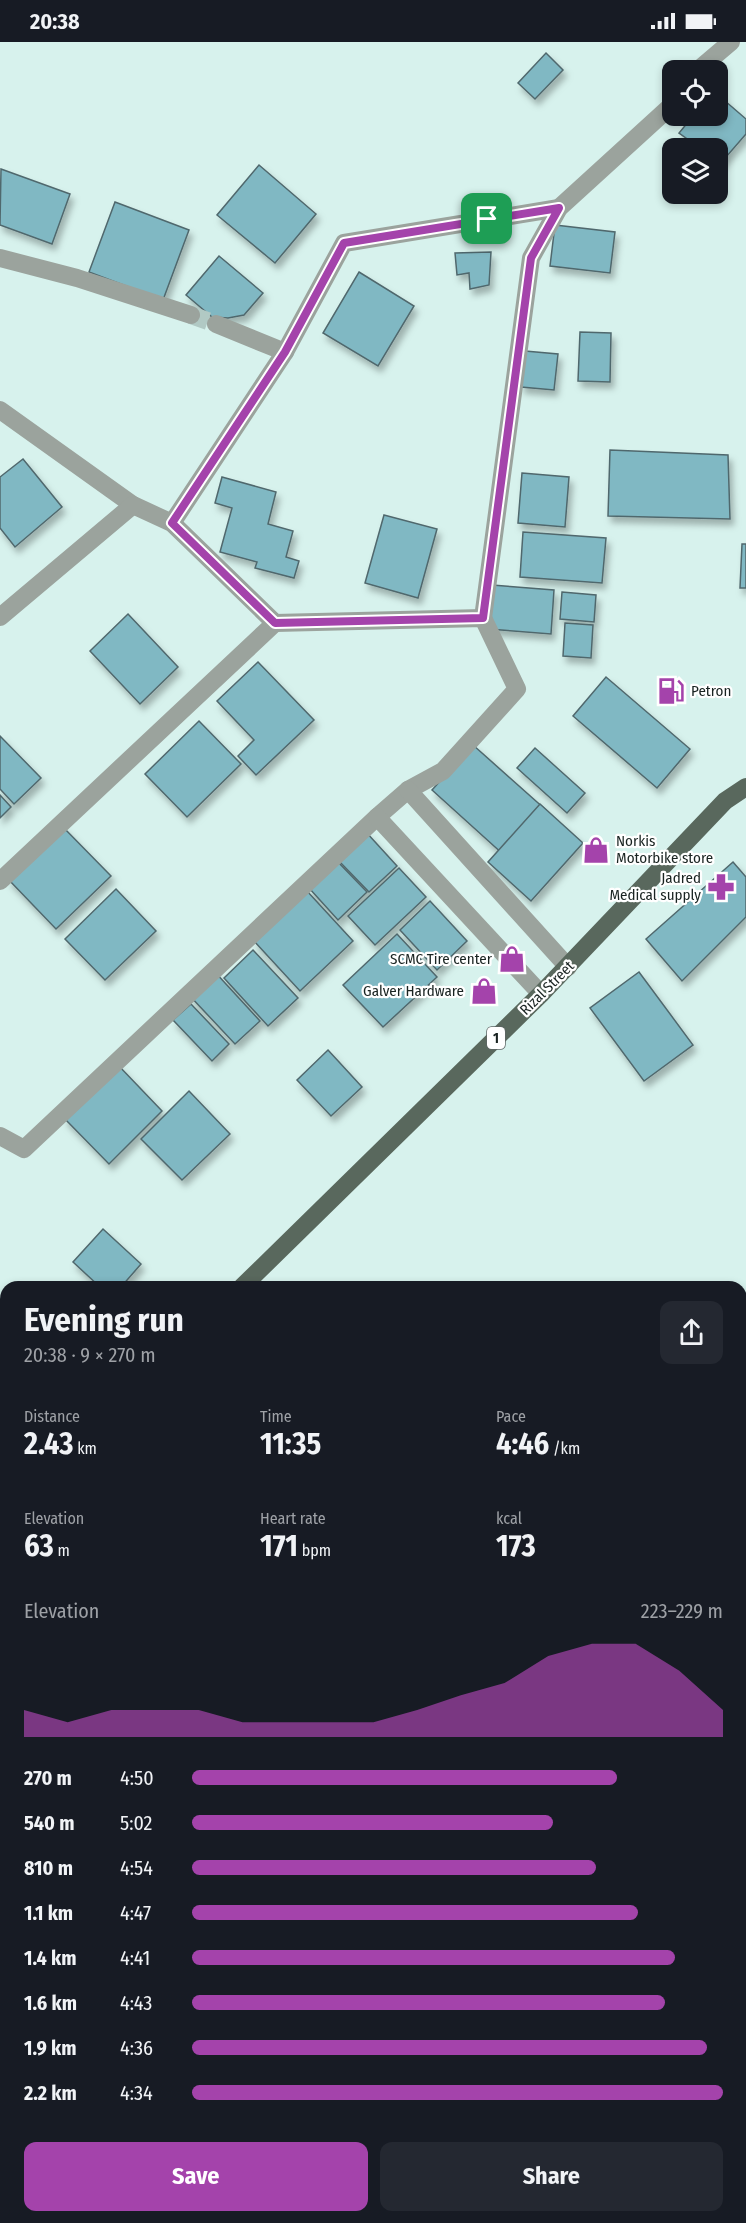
<!DOCTYPE html>
<meta charset="utf-8">
<style>
body{margin:0;font-family:"Fira Sans Condensed",sans-serif;background:#242831;color:#f1f3f6;height:100vh;display:flex;flex-direction:column;font-size:22px;white-space:nowrap}
*{box-sizing:border-box;margin:0}
p{font-size:20px;color:#9ea1a6}
.icon{flex:none;width:33px;height:33px;fill:none;stroke:currentColor;stroke-width:2;stroke-linecap:round;stroke-linejoin:round}
.map{position:relative;flex:1;overflow:hidden}
.sheet{position:absolute;left:0px;top:1239px;width:747px;height:942px;display:flex;flex-direction:column;background:#171b24;border-radius:18px 18px 0 0;box-shadow:0 3px 9px #0003}
.sheet>*{flex:none}
.controls{position:absolute;left:662px;top:18px;display:grid;gap:12px}
.controls a{display:grid;place-items:center;width:66px;height:66px;border-radius:12px;background:#171b24;box-shadow:0 3px 9px #0003;font-size:30px}
.pin{position:absolute;display:grid;place-items:center;width:51px;height:51px;color:#fff;margin:-26px;border-radius:12px;box-shadow:0 3px 9px #0006}
.round{display:grid;place-items:center;flex:none;width:63px;height:63px;border-radius:12px;background:#242831}
.head{display:flex;align-items:center;justify-content:space-between;height:102px;padding:0 24px}
h1{font-size:33px;font-weight:700;line-height:45px}
.figures{display:grid;grid-template-columns:repeat(3,1fr);gap:9px;height:102px;padding:6px 24px}
.figures div{display:grid;align-content:center}
.figures b{font-size:30px;font-weight:700}
.figures small{font-size:16px;font-weight:400}
.figures p{font-size:16px}
.chart{height:168px;padding:12px 24px}
.chart p{display:flex;justify-content:space-between}
.chart svg{width:100%;height:108px;margin-top:6px;fill:#a443ab;opacity:.7}
.primary-button{display:flex;gap:12px;margin-top:auto;padding:12px 24px}
.primary-button a{flex:1;height:69px;border-radius:12px;background:#a443ab;color:#fff;font-size:24px;font-weight:700;line-height:69px;text-align:center}
.primary-button a+a{background:#242831;color:#f1f3f6}
ul{padding:0 24px;list-style:none;font-size:20px}
li{display:grid;grid-template-columns:96px 72px 1fr;align-items:center;height:45px}
li i{height:15px;border-radius:8px;background:#a443ab}
.status{display:flex;justify-content:space-between;align-items:center;height:42px;padding:0 30px;background:#171b24;direction:ltr}
.status svg{height:16px;fill:currentColor}
.map>svg:first-child{display:block}
.building{fill:#80b8c3;stroke:#50686d;stroke-width:1.5;filter:url(#shadow)}
.lines{fill:none;stroke-linecap:round;stroke-linejoin:round}
.street-tunnel{stroke:#b1c9c4;stroke-width:18;stroke-dasharray:18 9;stroke-linecap:butt}
.street{stroke:#9ba39d;stroke-width:18}
.primary{stroke:#59685d;stroke-width:18}
.route-casing{stroke:#fff;stroke-width:12}
.route{stroke:#a443ab;stroke-width:8}
.labels{text-anchor:middle;dominant-baseline:central;stroke-width:4.5;stroke-linejoin:round;paint-order:stroke}
.shield{fill:#fff;stroke:#5e6564;stroke-width:1.5}
.shield-label{font-size:14px;font-weight:bold;fill:#192321}
.poi-label{font-size:15px;fill:#192321;stroke:#fff;text-anchor:end}
.street-label{font-size:15px;fill:#192321;stroke:#fff}
</style>
<div class="status"><b>20:38</b><svg viewBox="0 0 49 12"><path d="M0 12V9h3v3zM5 12V6h3v6zM10 12V3h3v9zM15 12V0h3v12zM26 1h20v11H26zM47 4h2v5h-2z"/></svg></div>
<div class="map">
<svg width="746" height="2181" viewBox="0 0 746 2181">
<defs>
<filter id="shadow"><feDropShadow dx="3.5" dy="6" stdDeviation="3" flood-color="#0004"/></filter>
</defs>
<rect width="100%" height="100%" fill="#d7f2ed"/>
<g class="building">
<path d="M546,11L563,28L535,57L518,41Z"/>
<path d="M717,52L746,77V92L720,122L717,119V106H700L679,91L693,74H717Z"/>
<path d="M259,123L316,172L275,221L217,173Z"/>
<path d="M1,127L70,152L52,202L0,183Z"/>
<path d="M115,160L189,188L163,258L89,230Z"/>
<path d="M555,183L615,190L610,231L550,224Z"/>
<path d="M491,210L489,243L470,247L469,231L457,233L455,211Z"/>
<path d="M219,214L263,251L244,273L228,276L212,275L186,253Z"/>
<path d="M359,230L414,264L378,324L323,291Z"/>
<path d="M580,290L611,291L610,340L578,339Z"/>
<path d="M525,309L558,312L554,348L521,345Z"/>
<path d="M610,408L728,413L730,477L608,474Z"/>
<path d="M23,417L62,465L15,505L0,486V435Z"/>
<path d="M522,431L569,435L565,485L518,481Z"/>
<path d="M222,435L276,450L268,482L293,489L286,515L299,519L294,536L255,526L257,520L220,510L232,466L215,461Z"/>
<path d="M384,473L437,487L418,556L365,541Z"/>
<path d="M523,490L606,496L602,541L520,535Z"/>
<path d="M742,502H746V546H740Z"/>
<path d="M492,543L554,548L551,592L489,587Z"/>
<path d="M562,550L596,553L594,580L560,577Z"/>
<path d="M128,572L178,625L140,662L90,609Z"/>
<path d="M565,581L593,583L591,616L563,614Z"/>
<path d="M258,620L314,678L256,733L238,714L254,698L217,659Z"/>
<path d="M606,635L690,707L657,746L573,674Z"/>
<path d="M199,679L241,722L187,775L145,732Z"/>
<path d="M0,694L41,736L14,762L0,747Z"/>
<path d="M473,703L546,768L505,814L432,748Z"/>
<path d="M535,706L585,751L567,771L517,726Z"/>
<path d="M0,753L11,765L0,776Z"/>
<path d="M540,762L583,801L531,859L488,820Z"/>
<path d="M62,784L111,834L56,887L8,837Z"/>
<path d="M366,790L397,824L369,850L337,817Z"/>
<path d="M337,819L367,850L338,878L309,846Z"/>
<path d="M733,820L746,835V875L682,939L646,897Z"/>
<path d="M399,826L426,855L375,903L348,874Z"/>
<path d="M116,847L156,889L105,938L65,897Z"/>
<path d="M307,849L353,899L300,949L254,899Z"/>
<path d="M430,859L467,899L437,928L400,888Z"/>
<path d="M397,892L437,935L383,985L343,943Z"/>
<path d="M253,908L298,956L268,984L224,936Z"/>
<path d="M214,929L260,979L235,1002L189,953Z"/>
<path d="M639,930L693,1003L644,1039L590,966Z"/>
<path d="M191,962L229,1002L212,1019L173,978Z"/>
<path d="M328,1008L362,1045L331,1074L297,1038Z"/>
<path d="M118,1023L162,1069L109,1122L64,1076Z"/>
<path d="M189,1049L230,1092L182,1138L141,1097Z"/>
<path d="M103,1187L141,1222L121,1245H100L73,1220Z"/>
<path d="M0,1338L6,1343V1365L0,1371Z"/>
</g>
<g class="lines">
<path class="street-tunnel" d="M191,273L216,282"/>
<g class="street">
<path d="M698,28L731,0"/>
<path d="M0,216L77,236L191,273"/>
<path d="M216,282L285,310"/>
<path d="M0,368L133,463L172,481L275,581L483,576L517,647L443,729L408,748L377,775L24,1107L0,1094"/>
<path d="M172,481L285,310L344,201L559,166"/>
<path d="M0,575L133,463"/>
<path d="M483,576L531,216L559,166L672,63"/>
<path d="M408,748L568,925"/>
<path d="M377,775L541,952"/>
<path d="M0,839L275,581"/>
</g>
<g class="primary">
<path d="M242,1245L541,952L725,759L746,745"/>
<path d="M0,1484L6,1478"/>
</g>
</g>
<g class="lines">
<defs>
<path id="route" d="M559,166L531,216L483,576L275,581L172,481L285,310L344,201Z"/>
</defs>
<use href="#route" class="route-casing"/>
<use href="#route" class="route"/>
</g>
<defs>
<symbol id="fuel-bare" viewBox="-9 -9 18 18"><path d="M-5.5-6h7V0h2V4h1.3V-2.5L3-4.5l.8-.8L6-3V5H2.5V1h-1V6h-7ZM-4.2-4.7v3.2H.2V-4.7Z" fill="#a443ab" stroke="#fff" stroke-width="2.5" paint-order="stroke"/></symbol>
<symbol id="shop-bare" viewBox="-9 -9 18 18"><path d="M-5-2.5h2.3a2.7 3.5 0 0 1 5.4 0H5L5.5 6h-11ZM-1.5-2.5h3a1.5 2.3 0 0 0-3 0Z" fill="#a443ab" stroke="#fff" stroke-width="2.5" paint-order="stroke"/></symbol>
<symbol id="pharmacy-bare" viewBox="-9 -9 18 18"><path d="M-2-6h4v4h4v4h-4v4h-4v-4h-4v-4h4Z" fill="#a443ab" stroke="#fff" stroke-width="2.5" paint-order="stroke"/></symbol>
</defs>
<g fill-rule="evenodd">
<use href="#fuel-bare" x="652" y="630" width="38" height="38"/>
<use href="#shop-bare" x="577" y="789" width="38" height="38"/>
<use href="#pharmacy-bare" x="702" y="826" width="38" height="38"/>
<use href="#shop-bare" x="493" y="898" width="38" height="38"/>
<use href="#shop-bare" x="465" y="930" width="38" height="38"/>
</g>
<g class="labels">
<rect class="shield" x="487" y="985" width="18" height="22" rx="4.5"/>
<g class="shield-label">
<text x="496" y="996">1</text>
</g>
<g class="poi-label">
<text x="691" y="649" text-anchor="start">Petron</text>
<text x="616" y="799" text-anchor="start">Norkis<tspan x="616" dy="17">Motorbike store</tspan></text>
<text x="701" y="836">Jadred<tspan x="701" dy="17">Medical supply</tspan></text>
<text x="492" y="917">SCMC Tire center</text>
<text x="464" y="949">Galver Hardware</text>
</g>
<g class="street-label">
<text transform="translate(547 946) rotate(-45)">Rizal Street</text>
</g>
</g>
</svg>
<div class="controls">
<a><svg class="icon" aria-label="locate" viewBox="0 0 24 24"><circle cx="12" cy="12" r="6"/><path d="M12 2v4M12 18v4M2 12h4M18 12h4"/></svg></a>
<a><svg class="icon" aria-label="layers" viewBox="0 0 24 24"><path d="M12 4l9 5-9 5-9-5zM3 14l9 5 9-5"/></svg></a>
</div>
<div class="pin" style="left:487px;top:177px;background:#1e9e55"><svg class="icon" aria-label="arrive" viewBox="0 0 24 24"><path d="M6 21V4h12l-3 4 3 4H6"/></svg></div>
<section class="sheet">
<div class="head"><div><h1>Evening run</h1><p>20:38 · 9 × 270 m</p></div><a class="round"><svg class="icon" aria-label="share" viewBox="0 0 24 24"><path d="M12 15V3M7 8l5-5 5 5M5 13v7h14v-7"/></svg></a></div>
<div class="figures">
<div><p>Distance</p><b>2.43<small> km</small></b></div>
<div><p>Time</p><b>11:35</b></div>
<div><p>Pace</p><b>4:46<small> /km</small></b></div>
</div>
<div class="figures">
<div><p>Elevation</p><b>63<small> m</small></b></div>
<div><p>Heart rate</p><b>171<small> bpm</small></b></div>
<div><p>kcal</p><b>173</b></div>
</div>
<div class="chart"><p><span>Elevation</span>223–229 m</p>
<svg viewBox="0 0 160 44" preserveAspectRatio="none"><path d="M0 44V33L10 38L20 33L30 33L40 33L50 38L60 38L70 38L80 38L90 33L100 27L110 22L120 11L130 6L140 6L150 17L160 33V44z"/></svg>
</div>
<ul>
<li><b>270 m</b>4:50<i style="width:80%"></i></li>
<li><b>540 m</b>5:02<i style="width:68%"></i></li>
<li><b>810 m</b>4:54<i style="width:76%"></i></li>
<li><b>1.1 km</b>4:47<i style="width:84%"></i></li>
<li><b>1.4 km</b>4:41<i style="width:91%"></i></li>
<li><b>1.6 km</b>4:43<i style="width:89%"></i></li>
<li><b>1.9 km</b>4:36<i style="width:97%"></i></li>
<li><b>2.2 km</b>4:34<i style="width:100%"></i></li>
</ul>
<div class="primary-button"><a>Save</a><a>Share</a></div>
</section>
</div>
